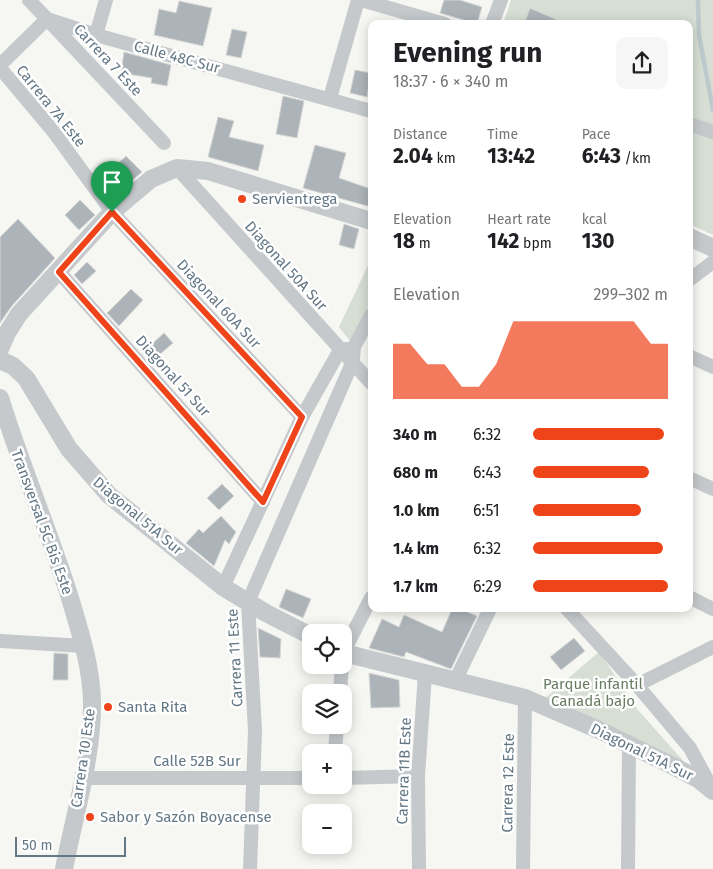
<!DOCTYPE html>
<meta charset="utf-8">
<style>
body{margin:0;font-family:"Fira Sans",sans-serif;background:#f6f6f6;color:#202124;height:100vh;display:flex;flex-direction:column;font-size:19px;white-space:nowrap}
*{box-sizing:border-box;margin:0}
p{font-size:16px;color:#757577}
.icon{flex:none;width:28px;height:28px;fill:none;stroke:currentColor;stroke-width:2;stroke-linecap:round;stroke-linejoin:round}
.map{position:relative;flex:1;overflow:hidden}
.drawer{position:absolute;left:368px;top:20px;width:325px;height:592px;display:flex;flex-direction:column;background:#fff;border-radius:10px;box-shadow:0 2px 12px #0003}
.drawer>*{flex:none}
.buttons{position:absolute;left:302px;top:624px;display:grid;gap:10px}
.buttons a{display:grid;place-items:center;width:50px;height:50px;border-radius:10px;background:#fff;box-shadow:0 2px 12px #0003;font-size:25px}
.scale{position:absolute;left:15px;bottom:12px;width:111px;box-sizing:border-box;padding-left:5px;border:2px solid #637785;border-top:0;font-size:14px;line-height:18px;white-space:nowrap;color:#637785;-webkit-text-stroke:4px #fff;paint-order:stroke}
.pin{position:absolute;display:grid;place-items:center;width:42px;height:42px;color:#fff;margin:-51px -21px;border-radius:50% 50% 50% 0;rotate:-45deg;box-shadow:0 0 5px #0007}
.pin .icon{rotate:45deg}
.round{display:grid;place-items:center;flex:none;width:52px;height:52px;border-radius:10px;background:#f6f6f6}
.summary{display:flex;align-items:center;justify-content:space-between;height:85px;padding:0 25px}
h1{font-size:28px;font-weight:700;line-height:38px}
.figures{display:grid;grid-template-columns:repeat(3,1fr);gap:8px;height:85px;padding:5px 25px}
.figures div{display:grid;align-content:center}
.figures b{font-size:21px;font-weight:700}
.figures small{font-size:14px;font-weight:400}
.figures p{font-size:14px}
.chart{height:140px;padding:10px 25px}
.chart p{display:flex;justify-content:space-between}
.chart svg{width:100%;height:90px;margin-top:5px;fill:#ef4319;opacity:.7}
ul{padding:0 25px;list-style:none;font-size:16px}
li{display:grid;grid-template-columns:80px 60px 1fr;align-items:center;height:38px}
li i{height:12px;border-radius:6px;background:#ef4319}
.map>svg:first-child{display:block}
.green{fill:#d7ded3}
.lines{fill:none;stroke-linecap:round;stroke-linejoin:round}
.stream{stroke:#bcc9cd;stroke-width:4.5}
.building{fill:#acb4b9;stroke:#d7d7d5}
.minor{stroke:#c5c9cc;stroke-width:14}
.tertiary{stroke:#c5c9cc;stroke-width:18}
.route-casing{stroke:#fff;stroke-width:10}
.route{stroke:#ef4319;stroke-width:6}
.poi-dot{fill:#ef4319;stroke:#fff;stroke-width:2}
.labels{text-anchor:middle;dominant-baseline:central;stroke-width:5;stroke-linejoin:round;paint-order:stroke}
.street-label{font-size:15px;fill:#637785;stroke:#fff}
.poi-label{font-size:15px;fill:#637785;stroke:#fff;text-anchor:start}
.park-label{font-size:15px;fill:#687c62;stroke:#fff}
</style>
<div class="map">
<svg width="713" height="869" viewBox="0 0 713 869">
<rect width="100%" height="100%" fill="#f6f6f2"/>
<g class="green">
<path d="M511,0H713V235L689,224V24H503Z"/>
<path d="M371,259V300L351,342L339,327Z"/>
<path d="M599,652L638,710L686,764L544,699Z"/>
</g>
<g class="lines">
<path class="stream" d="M698,0L699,35L713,110"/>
</g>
<g class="building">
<path d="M444,0H460L482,7L477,24L440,13Z"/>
<path d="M179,1L212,8L203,46L154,35L159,9L176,13Z"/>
<path d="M530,8L567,24H524Z"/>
<path d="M232,29L247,32L241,58L226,55Z"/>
<path d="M124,52L171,65L167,86L151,83L152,78L121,73Z"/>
<path d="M355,70L371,73L367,97L350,93Z"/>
<path d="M283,96L304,101L297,138L276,134Z"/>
<path d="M218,117L234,121L229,137L264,145L258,171L208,157Z"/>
<path d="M315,145L346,153L339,178L371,189V207L303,188Z"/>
<path d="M126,156L142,172L129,183L114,167Z"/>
<path d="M80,200L95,215L79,230L65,215Z"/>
<path d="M18,219L55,258L11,307L0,323V237Z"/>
<path d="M344,224L359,229L354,249L339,245Z"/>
<path d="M87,262L96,271L82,284L74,275Z"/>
<path d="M131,289L143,300L119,326L107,313Z"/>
<path d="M164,333L173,343L151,362L142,353Z"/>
<path d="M222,484L234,496L219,510L207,498Z"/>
<path d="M221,516L236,532L229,544L225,540L214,566L186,543L199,529L203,533Z"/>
<path d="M286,589L311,599L303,618L279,607Z"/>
<path d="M452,609H460L477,616L451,669L406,652L404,657L369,648L382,619L399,627L404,615L442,632Z"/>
<path d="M258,628L281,639L280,658L260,657Z"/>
<path d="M574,638L585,651L561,670L550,657Z"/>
<path d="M54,653L68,654V680H53Z"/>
<path d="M369,673L399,680L400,707L371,708Z"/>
</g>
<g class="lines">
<g class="minor">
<path d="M29,0L164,143"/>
<path d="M361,0L445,24"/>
<path d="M492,24L501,0"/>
<path d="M96,35L106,0"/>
<path d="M0,65L47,19L96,35L371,111"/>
<path d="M0,68L53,131L112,212L302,417"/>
<path d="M330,98L358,0"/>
<path d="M689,124L713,132"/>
<path d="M177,168L371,383"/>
<path d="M59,272L263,502"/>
<path d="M689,280L713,262"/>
<path d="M689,356L713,367"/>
<path d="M689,478L713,489"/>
<path d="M223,587L302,417L340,350L347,349"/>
<path d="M689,597L713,609"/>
<path d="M567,609L637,685L690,748L710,785"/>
<path d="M0,641L84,646"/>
<path d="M344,651L371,598"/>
<path d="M455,681L490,609"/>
<path d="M637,685L713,647"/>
<path d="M340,692L342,665"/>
<path d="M335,752L337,725"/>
<path d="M82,778H311"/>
<path d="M344,778L418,776"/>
<path d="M250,869L255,731L248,602L353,361L354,347L371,315"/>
<path d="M419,869L418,776L425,674"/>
<path d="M523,869L525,698"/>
<path d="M628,869L629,746"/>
</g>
<g class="tertiary">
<path d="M689,237L713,248"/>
<path d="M0,349L7,333L19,314L112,212L151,179L177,168L208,171L371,221"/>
<path d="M0,360L13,366L26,378L69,449L109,495L223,587L266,613L311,636"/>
<path d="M0,398C21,466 49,531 70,598C80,632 91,665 92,701C93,756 74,816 64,869"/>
<path d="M344,653L525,698L599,730L673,766L698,779L713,791"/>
</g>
</g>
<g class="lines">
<defs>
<path id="route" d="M112,212L302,417L263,502L59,272Z"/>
</defs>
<use href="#route" class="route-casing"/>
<use href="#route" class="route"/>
</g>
<g class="poi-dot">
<circle cx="242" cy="199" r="5"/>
<circle cx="108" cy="707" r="5"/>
<circle cx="90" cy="817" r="5"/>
</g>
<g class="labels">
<g class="street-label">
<text transform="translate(177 57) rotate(15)">Calle 48C Sur</text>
<text transform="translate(108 60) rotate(47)">Carrera 7 Este</text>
<text transform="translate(51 106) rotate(51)">Carrera 7A Este</text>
<text transform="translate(286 266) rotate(48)">Diagonal 50A Sur</text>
<text transform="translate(219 304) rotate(47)">Diagonal 60A Sur</text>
<text transform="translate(173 376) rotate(48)">Diagonal 51 Sur</text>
<text transform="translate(138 516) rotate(40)">Diagonal 51A Sur</text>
<text transform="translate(42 522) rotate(70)">Transversal 5C Bis Este</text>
<text transform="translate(235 658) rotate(-93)">Carrera 11 Este</text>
<text transform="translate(642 752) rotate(26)">Diagonal 51A Sur</text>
<text transform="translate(83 758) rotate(-82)">Carrera 10 Este</text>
<text x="197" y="761">Calle 52B Sur</text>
<text transform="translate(404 771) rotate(-88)">Carrera 11B Este</text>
<text transform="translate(508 783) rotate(-89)">Carrera 12 Este</text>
</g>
<g class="poi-label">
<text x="252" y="199">Servientrega</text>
<text x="118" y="707">Santa Rita</text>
<text x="100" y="817">Sabor y Sazón Boyacense</text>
</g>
<g class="park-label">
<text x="593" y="684">Parque infantil<tspan x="593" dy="17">Canadá bajo</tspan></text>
</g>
</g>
</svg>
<div class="buttons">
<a><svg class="icon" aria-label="locate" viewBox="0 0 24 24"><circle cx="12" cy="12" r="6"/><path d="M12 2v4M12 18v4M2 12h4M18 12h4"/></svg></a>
<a><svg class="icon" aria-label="layers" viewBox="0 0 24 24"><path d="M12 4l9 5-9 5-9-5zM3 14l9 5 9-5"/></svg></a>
<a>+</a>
<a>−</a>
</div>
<div class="scale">50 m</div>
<div class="pin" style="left:112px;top:212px;background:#1e9e55"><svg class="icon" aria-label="arrive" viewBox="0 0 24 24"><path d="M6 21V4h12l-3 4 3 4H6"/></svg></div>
<section class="drawer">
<div class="summary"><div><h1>Evening run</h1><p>18:37 · 6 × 340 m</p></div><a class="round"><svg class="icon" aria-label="share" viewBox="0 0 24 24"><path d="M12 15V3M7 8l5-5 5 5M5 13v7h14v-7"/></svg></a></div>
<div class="figures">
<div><p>Distance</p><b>2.04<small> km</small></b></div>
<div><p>Time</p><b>13:42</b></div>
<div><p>Pace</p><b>6:43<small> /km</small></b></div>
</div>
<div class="figures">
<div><p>Elevation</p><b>18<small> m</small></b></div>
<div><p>Heart rate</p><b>142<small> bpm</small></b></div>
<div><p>kcal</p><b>130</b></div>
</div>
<div class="chart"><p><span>Elevation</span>299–302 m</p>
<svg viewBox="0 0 160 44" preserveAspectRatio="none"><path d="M0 44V17L10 17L20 27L30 27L40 38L50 38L60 27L70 6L80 6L90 6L100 6L110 6L120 6L130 6L140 6L150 17L160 17V44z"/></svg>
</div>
<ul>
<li><b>340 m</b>6:32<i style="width:97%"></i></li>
<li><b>680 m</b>6:43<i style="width:86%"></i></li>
<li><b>1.0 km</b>6:51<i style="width:80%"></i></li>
<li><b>1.4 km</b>6:32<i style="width:96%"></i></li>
<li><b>1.7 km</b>6:29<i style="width:100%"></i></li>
</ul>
</section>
</div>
